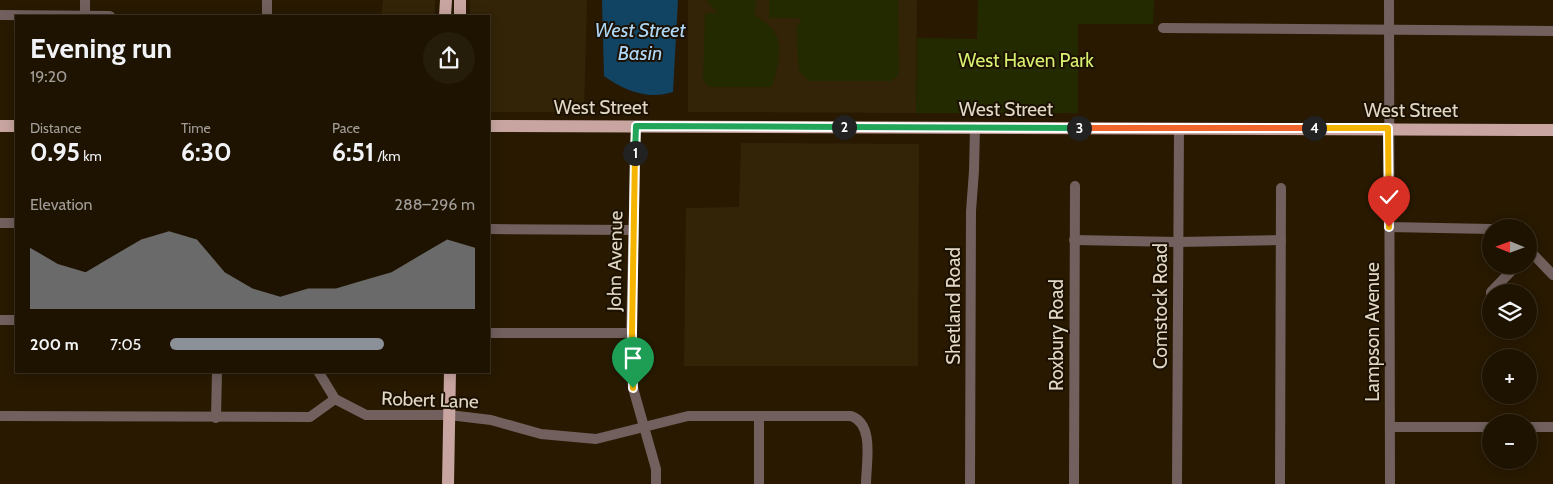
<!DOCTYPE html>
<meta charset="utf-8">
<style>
body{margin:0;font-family:Cabin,sans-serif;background:#261c0a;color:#f1f3f6;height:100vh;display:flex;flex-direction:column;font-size:19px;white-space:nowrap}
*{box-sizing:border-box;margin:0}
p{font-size:16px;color:#a19e99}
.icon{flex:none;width:28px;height:28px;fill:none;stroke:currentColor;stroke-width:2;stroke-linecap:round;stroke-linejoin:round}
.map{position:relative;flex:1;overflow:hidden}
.drawer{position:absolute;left:15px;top:15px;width:475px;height:358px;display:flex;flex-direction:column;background:#1e1300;border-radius:0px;box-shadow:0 2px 12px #0003,0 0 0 1px #3c3222}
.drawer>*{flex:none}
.needle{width:32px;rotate:271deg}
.buttons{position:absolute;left:1482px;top:219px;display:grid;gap:10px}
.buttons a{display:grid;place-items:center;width:55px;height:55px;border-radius:50%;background:#1e1300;box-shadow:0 2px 12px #0003,0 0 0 1px #3c3222;font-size:25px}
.pin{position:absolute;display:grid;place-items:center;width:42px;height:42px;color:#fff;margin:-51px -21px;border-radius:50% 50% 50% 0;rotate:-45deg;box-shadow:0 0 5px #0007}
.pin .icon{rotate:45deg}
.km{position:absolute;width:25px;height:25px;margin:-12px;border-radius:50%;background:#222;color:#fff;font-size:14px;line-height:25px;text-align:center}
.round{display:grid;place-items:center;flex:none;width:52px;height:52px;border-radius:26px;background:#261c0a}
.overview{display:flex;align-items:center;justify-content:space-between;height:85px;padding:0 15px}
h1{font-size:28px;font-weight:700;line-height:38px}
.metrics{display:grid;grid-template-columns:repeat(3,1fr);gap:8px;height:85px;padding:5px 15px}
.metrics div{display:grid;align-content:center}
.metrics b{font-size:25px;font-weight:700}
.metrics small{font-size:14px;font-weight:400}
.metrics p{font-size:14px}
.chart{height:140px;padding:10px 15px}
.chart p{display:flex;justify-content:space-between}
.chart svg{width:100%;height:90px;margin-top:5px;fill:#8c9099;opacity:.7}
ul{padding:0 15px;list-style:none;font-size:16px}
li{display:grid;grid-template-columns:80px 60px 1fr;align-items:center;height:38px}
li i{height:12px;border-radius:6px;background:#8c9099}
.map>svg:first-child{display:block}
.built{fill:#332408}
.green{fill:#232a00}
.water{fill:#114363}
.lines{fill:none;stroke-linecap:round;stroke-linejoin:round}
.minor{stroke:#71605d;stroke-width:10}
.major{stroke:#c8a5a0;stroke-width:12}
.split-1-casing{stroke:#fff;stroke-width:10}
.split-2-casing{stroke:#fff;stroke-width:10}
.split-3-casing{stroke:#fff;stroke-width:10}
.split-4-casing{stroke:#fff;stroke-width:10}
.split-5-casing{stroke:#fff;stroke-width:10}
.split-1{stroke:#f5b400;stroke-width:6}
.split-2{stroke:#22a559;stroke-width:6}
.split-3{stroke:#22a559;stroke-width:6}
.split-4{stroke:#f0652b;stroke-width:6}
.split-5{stroke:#f5b400;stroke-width:6}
.labels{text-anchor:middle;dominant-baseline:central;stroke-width:4;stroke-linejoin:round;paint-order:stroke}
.park-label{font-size:19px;fill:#d6ef6e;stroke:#1c1100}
.street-label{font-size:19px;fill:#e1d8c7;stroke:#1c1100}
.water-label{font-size:20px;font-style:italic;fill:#afd8f8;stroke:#1c1100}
</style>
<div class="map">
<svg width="1553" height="484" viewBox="0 0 1553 484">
<rect width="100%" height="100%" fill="#281900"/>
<g class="built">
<path d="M383,0H435V16H381Z"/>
<path d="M470,0H587L584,112H489V16H470Z"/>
<path d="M688,0H917L916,113L688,112Z"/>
<path d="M741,143L919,144L918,366H684L686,208L739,207Z"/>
</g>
<g class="green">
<path d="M706,0H756L755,16C788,34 781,55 772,87H709L703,80L705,13H718Z"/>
<path d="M769,0H898L899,74L891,81H809L799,71L796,28L802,18H769Z"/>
<path d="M978,0H1154L1153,24H1078V113H916L917,38L977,39Z"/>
</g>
<path class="water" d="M602,0H678L673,92C648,100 625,91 604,76Z"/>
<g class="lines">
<g class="minor">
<path d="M1389,0L1390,484"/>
<path d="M0,15L110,16"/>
<path d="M85,16V0"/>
<path d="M267,16V0"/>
<path d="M1163,28L1553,31"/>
<path d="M636,126L631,333L633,388L656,469V484"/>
<path d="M0,223H16"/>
<path d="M1389,227L1491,229"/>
<path d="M490,229L633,230"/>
<path d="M1074,240L1178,242L1281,240"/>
<path d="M1529,250L1553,275"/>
<path d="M1491,292L1517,265"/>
<path d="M1491,315V293"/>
<path d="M0,320H16"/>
<path d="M489,333H631"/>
<path d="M318,371L335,399"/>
<path d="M0,416L310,417L335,399L366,415H449L491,420L541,434L596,439L688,416H851C875,424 866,464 866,484"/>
<path d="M216,418L217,371"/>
<path d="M1390,427H1491"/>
<path d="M1529,427H1553"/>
<path d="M759,484V416"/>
<path d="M970,484L971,211L974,171L975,128"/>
<path d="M1074,484L1075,186"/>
<path d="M1177,484L1179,128"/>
<path d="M1280,484L1281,188"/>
</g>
<g class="major">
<path d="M445,16L446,0"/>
<path d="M460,16V0"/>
<path d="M0,126H16"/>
<path d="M489,126L1553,130"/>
<path d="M448,484L450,371"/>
</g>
</g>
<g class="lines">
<defs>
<path id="split-1" d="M633,388L632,333L635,153"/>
<path id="split-2" d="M635,153L636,126L844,127"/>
<path id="split-3" d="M844,127L1079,128"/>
<path id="split-4" d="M1079,128H1314"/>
<path id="split-5" d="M1314,128H1388L1389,227"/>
</defs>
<use href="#split-1" class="split-1-casing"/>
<use href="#split-2" class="split-2-casing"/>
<use href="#split-3" class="split-3-casing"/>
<use href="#split-4" class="split-4-casing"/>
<use href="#split-5" class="split-5-casing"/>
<use href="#split-1" class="split-1"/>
<use href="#split-2" class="split-2"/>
<use href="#split-3" class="split-3"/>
<use href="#split-4" class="split-4"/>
<use href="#split-5" class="split-5"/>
</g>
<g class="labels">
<g class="park-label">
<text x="1026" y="60">West Haven Park</text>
</g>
<g class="street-label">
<text x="601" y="107">West Street</text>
<text x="1006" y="109">West Street</text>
<text x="1411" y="110">West Street</text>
<text transform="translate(615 261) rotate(-89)">John Avenue</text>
<text transform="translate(953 306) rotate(-90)">Shetland Road</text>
<text transform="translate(1160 306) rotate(-90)">Comstock Road</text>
<text transform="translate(1372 332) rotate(-90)">Lampson Avenue</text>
<text transform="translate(1056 335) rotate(-90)">Roxbury Road</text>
<text transform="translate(430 400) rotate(2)">Robert Lane</text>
</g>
<g class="water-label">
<text x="640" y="30">West Street<tspan x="640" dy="23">Basin</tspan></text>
</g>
</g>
</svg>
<div class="buttons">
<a><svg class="needle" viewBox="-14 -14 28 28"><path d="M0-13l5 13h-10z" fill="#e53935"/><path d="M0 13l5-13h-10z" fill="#a19e99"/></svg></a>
<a><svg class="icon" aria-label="layers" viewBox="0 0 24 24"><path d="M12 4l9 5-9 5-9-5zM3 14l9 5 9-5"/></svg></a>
<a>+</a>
<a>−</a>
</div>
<div class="pin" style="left:633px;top:388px;background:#1e9e55"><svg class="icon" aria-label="arrive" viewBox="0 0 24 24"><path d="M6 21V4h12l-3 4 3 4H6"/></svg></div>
<div class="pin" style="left:1389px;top:227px;background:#d93025"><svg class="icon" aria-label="check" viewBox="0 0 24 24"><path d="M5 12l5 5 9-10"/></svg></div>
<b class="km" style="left:635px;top:153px">1</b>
<b class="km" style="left:844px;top:127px">2</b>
<b class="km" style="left:1079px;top:128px">3</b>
<b class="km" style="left:1314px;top:128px">4</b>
<section class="drawer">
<div class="overview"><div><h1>Evening run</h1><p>19:20</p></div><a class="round"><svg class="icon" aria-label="share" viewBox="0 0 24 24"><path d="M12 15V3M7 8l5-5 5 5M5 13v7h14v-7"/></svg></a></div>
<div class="metrics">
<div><p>Distance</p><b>0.95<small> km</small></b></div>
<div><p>Time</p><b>6:30</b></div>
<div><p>Pace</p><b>6:51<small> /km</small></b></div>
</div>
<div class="chart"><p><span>Elevation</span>288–296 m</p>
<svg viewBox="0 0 160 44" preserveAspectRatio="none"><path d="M0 44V14L10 22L20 26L30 18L40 10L50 6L60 10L70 26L80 34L90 38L100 34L110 34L120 30L130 26L140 18L150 10L160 14V44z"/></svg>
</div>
<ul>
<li><b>200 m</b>7:05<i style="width:70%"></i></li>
</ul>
</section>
</div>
